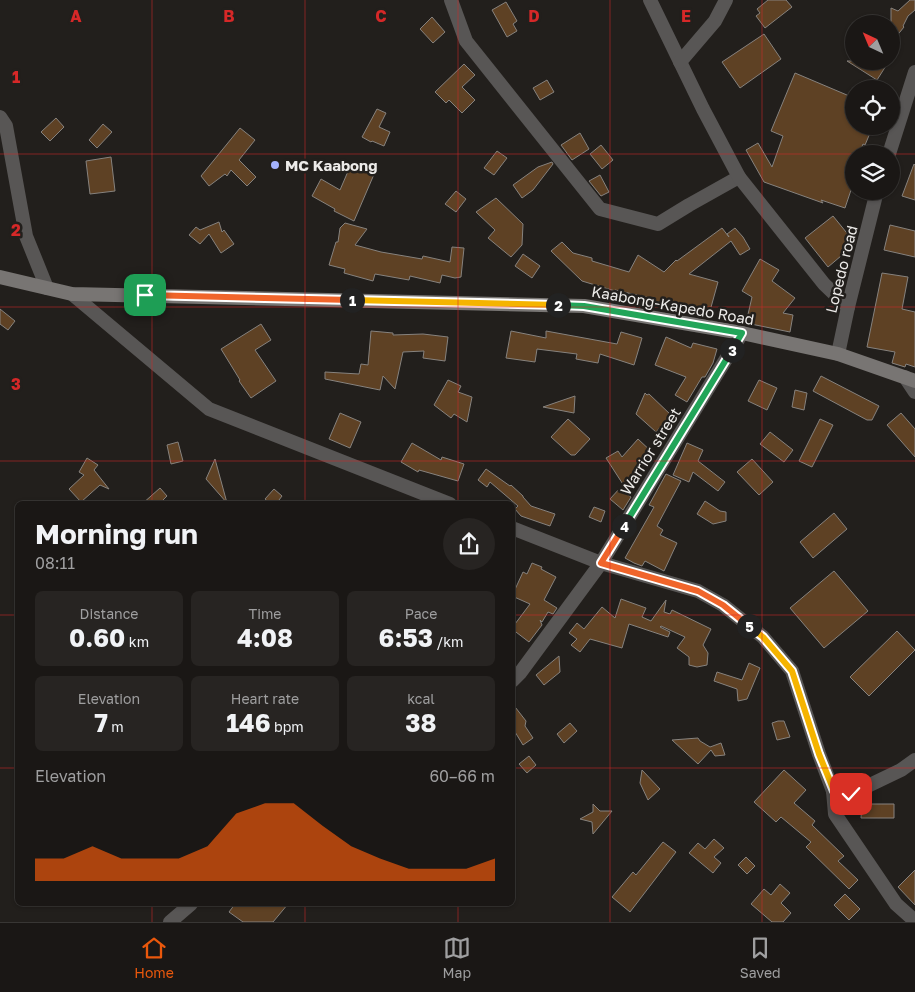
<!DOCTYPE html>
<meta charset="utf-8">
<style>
body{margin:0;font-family:"Golos Text",sans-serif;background:#272422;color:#f1f3f6;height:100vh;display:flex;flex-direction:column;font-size:19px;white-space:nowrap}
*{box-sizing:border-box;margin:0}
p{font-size:16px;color:#9f9fa0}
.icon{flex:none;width:28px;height:28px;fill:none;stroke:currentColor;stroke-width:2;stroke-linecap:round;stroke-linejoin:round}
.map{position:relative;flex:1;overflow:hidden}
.sheet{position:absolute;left:15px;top:501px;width:500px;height:405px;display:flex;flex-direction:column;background:#1a1715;border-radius:8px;box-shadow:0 1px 4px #0004,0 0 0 1px #383634}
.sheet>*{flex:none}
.needle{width:32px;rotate:316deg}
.controls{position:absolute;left:845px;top:15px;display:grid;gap:10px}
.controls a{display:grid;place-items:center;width:55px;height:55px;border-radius:50%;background:#1a1715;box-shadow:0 1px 4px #0004,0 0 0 1px #383634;font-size:25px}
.pin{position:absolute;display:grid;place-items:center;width:42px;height:42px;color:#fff;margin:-21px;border-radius:10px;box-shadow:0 2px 8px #0006}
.km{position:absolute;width:25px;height:25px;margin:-12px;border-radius:50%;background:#222;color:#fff;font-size:14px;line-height:25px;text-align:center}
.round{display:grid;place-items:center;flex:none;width:52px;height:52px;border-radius:26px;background:#272422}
.head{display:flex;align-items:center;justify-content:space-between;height:85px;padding:0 20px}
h1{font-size:28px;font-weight:700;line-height:38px}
.metrics{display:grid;grid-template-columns:repeat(3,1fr);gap:8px;height:85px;padding:5px 20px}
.metrics div{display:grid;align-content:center;border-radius:8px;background:#272422;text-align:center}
.metrics b{font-size:25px;font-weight:700}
.metrics small{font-size:14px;font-weight:400}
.metrics p{font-size:14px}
.chart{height:140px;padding:10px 20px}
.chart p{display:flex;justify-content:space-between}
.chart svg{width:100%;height:90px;margin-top:5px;fill:#ea580c;opacity:.7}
.tabs{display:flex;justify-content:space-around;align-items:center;height:70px;border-top:1px solid #383634;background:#1a1715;font-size:14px;color:#9f9fa0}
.tabs a{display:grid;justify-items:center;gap:2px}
.tabs .current{color:#ea580c}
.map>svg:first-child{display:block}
.building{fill:#5e4124;stroke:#86827e}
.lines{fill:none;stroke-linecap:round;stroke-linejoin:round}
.minor{stroke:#585655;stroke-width:14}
.secondary{stroke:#787573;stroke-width:14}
.split-1-casing{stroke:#fff;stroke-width:10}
.split-2-casing{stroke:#fff;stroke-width:10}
.split-3-casing{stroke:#fff;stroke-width:10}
.split-4-casing{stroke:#fff;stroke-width:10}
.split-5-casing{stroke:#fff;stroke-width:10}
.split-6-casing{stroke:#fff;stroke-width:10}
.split-1{stroke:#f0652b;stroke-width:6}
.split-2{stroke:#f5b400;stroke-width:6}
.split-3{stroke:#22a559;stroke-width:6}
.split-4{stroke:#22a559;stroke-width:6}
.split-5{stroke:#f0652b;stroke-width:6}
.split-6{stroke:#f5b400;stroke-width:6}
.grid{fill:none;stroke:#d62828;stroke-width:1;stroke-opacity:0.55}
.poi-dot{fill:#a4b2fc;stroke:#221f1c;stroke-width:2}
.labels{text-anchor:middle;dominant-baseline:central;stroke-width:5;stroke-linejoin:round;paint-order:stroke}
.poi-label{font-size:15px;font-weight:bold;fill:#edebe9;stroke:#221f1c;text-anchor:start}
.street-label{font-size:15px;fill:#edebe9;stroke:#221f1c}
.grid-label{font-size:16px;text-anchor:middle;font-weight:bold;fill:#d62828;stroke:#221f1c;stroke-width:5;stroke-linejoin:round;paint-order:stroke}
</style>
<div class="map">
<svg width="915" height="922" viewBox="0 0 915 922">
<rect width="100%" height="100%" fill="#221f1c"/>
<g class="building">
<path d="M768,0H786L792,7L765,28L756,16L760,13L757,9Z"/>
<path d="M910,0H915V10L908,16L903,26L904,27L891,43V8L898,11Z"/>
<path d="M506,2L517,21L513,24L517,31L507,37L492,10Z"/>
<path d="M432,17L445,32L433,43L420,29Z"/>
<path d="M764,34L781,59L740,88L722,62Z"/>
<path d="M847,61H889L877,80Z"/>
<path d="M464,64L475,75L462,87L475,100L462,113L449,100L446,103L435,92Z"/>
<path d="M795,73L854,98V126H873L865,145L863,144L859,154H854V181L845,208L821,200L823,203L764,182L746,150L758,143L772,167L783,136L771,131Z"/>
<path d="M547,80L554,92L540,100L533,88Z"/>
<path d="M377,109L386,113L379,127L390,132L384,146L372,141L371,142L362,137Z"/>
<path d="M56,118L64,127L50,141L41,132Z"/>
<path d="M103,124L112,132L97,148L89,140Z"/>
<path d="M240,128L255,140L239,160L256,177L247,186L231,170L227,176L225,174L209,186L201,176Z"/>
<path d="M580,133L589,149L572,160L561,145Z"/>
<path d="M601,145L613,160L602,169L590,154Z"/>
<path d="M497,151L507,158L494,175L484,168Z"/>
<path d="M111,157L115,191L90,194L86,161Z"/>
<path d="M352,162L375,172L354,221L334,211L335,209L312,196L321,179L340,190Z"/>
<path d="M552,162L553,164L533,190L522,198L513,185L538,167Z"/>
<path d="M914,164L915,165V200L902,196Z"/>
<path d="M600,175L609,192L601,196L589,181Z"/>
<path d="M456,191L466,199L456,212L445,204Z"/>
<path d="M496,198L523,224L522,245L511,257L488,238L495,230L476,212Z"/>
<path d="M833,216L855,243L854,245L828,267L805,238Z"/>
<path d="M219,222L222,232L224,230L234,244L221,253L209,234L200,244L189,235L196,227L200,230Z"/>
<path d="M345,223L367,229L355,245L381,252L422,259L423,256L450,262L452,247L464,248L461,277L455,278L442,275L440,283L410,276L409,280L375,274L373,281L344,273L345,269L329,265L336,242H338L340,228Z"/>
<path d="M890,225L915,231V257L884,250Z"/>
<path d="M722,228L729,237L727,234L735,228L743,237L750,249L740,255L731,241L689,274L718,282L708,318L679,310V308L654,301V299L615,290V291L582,281L551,251L562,242L573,253L592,258V261L629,272L638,255L664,272L676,260L677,261Z"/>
<path d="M523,254L540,266L532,278L515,266Z"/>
<path d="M760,259L779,270L772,281L795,298L783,313L793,315L790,332L746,323L752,297L742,291Z"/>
<path d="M882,273L908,277L902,309L915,312V367L906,364L905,367L892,363L895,352L867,347Z"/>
<path d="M0,309L15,321L8,330L0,324Z"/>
<path d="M261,324L271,340L255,350L276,381L251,398L239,381L240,380L221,349Z"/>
<path d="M371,331L393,333V335L423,334L448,337L445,361L423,358L424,351L403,352L395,389L383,376L380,390L325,379V372L359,374L361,364L368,365Z"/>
<path d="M511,331L546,338V331L617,344L621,332L642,338L634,365L600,354L598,363L576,359L577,354L537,349L535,362L506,358Z"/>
<path d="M666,337L691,348L693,343L717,349L713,363L705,377H702L687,402L675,395L686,377L655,365Z"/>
<path d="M821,376L879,406L872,420H867L813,391Z"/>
<path d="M448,380L461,386L458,392L472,397L467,422L454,414L451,418L434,405Z"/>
<path d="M759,380L777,388L767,410L748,401Z"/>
<path d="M795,390L807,393L804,410L792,407Z"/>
<path d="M645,393L647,395L649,394L671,415L656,432L636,414Z"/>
<path d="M575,396L574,413L543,407Z"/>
<path d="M340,413L361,422L350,448L329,439Z"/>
<path d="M901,413L915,429V457L887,425Z"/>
<path d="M568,419L590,439L575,455H571L551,437Z"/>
<path d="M820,419L833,425L812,467L799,461Z"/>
<path d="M770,432L793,450L784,462L760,444Z"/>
<path d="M638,439L654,454L636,474L640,480L626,489L606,458L618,451L622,457Z"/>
<path d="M178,442L183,461L171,464L167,445Z"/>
<path d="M412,443L441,460L442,457L464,464L458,481L419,470L418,472L401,462Z"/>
<path d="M687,443L703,450L698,461L725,482L718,491L693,472L689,482L673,475Z"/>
<path d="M87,458L98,465L94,470L109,489L100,485L81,502L69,489L84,475L79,472Z"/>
<path d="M215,459L227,503L206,479Z"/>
<path d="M752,459L773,482L759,495L737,472Z"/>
<path d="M486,469L510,486L511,485L523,496V497L531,506L555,514L550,526L521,516L515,509L518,506L490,482L487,487L478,480Z"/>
<path d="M666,474L681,481L657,526L663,530L660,535L677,543L664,571L645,561L642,566L634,563L625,558L654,507L649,505Z"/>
<path d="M160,488L167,496L159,504H142Z"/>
<path d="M620,488L631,497L623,510L610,499Z"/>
<path d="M274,489L282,496L276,504H271L265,499Z"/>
<path d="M705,501L720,511L726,512V521L713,524L697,514Z"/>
<path d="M594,507L605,511L601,522L589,517Z"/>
<path d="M834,513L847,529L813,558L800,542Z"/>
<path d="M532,563L542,567L541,569L556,577L544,600L557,608L553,614L548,612L542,622L540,620L542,625L529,642L512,629V628L530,604L512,596L523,572L527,574Z"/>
<path d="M834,571L868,611L824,648L790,608Z"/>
<path d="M621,599L646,608L642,617L651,621L666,600L664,612L670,614L672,610L711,629L703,645L708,653L707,665L697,667L689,665V657L677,648L685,637L661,626L660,627L670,632L668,637L629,624L622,648L590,639L580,652L571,645L577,639L569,633L577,623L584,629L602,607L615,618Z"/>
<path d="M897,631L915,650L869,696L850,677Z"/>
<path d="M559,656L560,672L544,685L536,675Z"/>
<path d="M749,663L760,668L747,699L738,701L737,689L714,681L717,672L742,680Z"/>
<path d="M512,703L526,721L525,726L533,738L523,745L512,727Z"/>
<path d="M778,721H784L790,737L777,740L772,723Z"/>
<path d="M570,723L577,731L564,743L557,734Z"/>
<path d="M698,738L700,741L710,747L721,743L725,755L715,756L711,750L698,764L672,740Z"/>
<path d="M529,756L536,765L527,773L519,764Z"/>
<path d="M642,770L660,789L648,800L640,783Z"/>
<path d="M784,770L806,790L794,803L815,821L812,825L844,856L838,861L858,880L849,889L806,847L811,842L781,817L776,822L754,802Z"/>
<path d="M593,804L600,811H612L593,834L592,822L580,819L593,812Z"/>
<path d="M862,804H894V818H861Z"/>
<path d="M714,839L724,848L714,857L721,863L713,873L689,853L698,843L705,849Z"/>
<path d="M663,842L676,852L630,912L612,897L633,872L636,875Z"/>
<path d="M746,857L755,866L747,874L738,865Z"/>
<path d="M915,870V905L898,887Z"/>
<path d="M780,884L790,893L781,903L791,913L783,922H772L751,904L764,889L771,895Z"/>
<path d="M845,894L860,909L849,920L834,905Z"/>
<path d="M235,904H288L273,922H243L229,912Z"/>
</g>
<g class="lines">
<g class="minor">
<path d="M451,0L466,41L600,209L658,224L689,205L739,177"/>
<path d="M650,0L703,109L739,177L824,284L848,307"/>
<path d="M680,62L715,21L726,0"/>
<path d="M0,117L6,126L26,236L47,288"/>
<path d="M889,154L915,72"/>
<path d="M72,294L209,409L450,504"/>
<path d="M838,354L848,307L877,191"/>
<path d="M905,377L915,392"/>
<path d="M512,528L601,563L698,591L723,605L763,637L792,671L819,754L833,791L851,794L901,770L915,760"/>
<path d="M512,681L520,673L601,563L742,333"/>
<path d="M833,791L835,814L896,904L915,921"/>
<path d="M170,922L191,904"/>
</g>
<path class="secondary" d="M0,277L72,294L584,306L742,333L838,354L915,381"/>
</g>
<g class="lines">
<defs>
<path id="split-1" d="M145,295L352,300"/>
<path id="split-2" d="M352,300L558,305"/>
<path id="split-3" d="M558,305L584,306L742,333L732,350"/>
<path id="split-4" d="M624,526L732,350"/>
<path id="split-5" d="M624,526L601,563L698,591L723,605L749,626"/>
<path id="split-6" d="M749,626L763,637L792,671L819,754L834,791L851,794"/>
</defs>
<use href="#split-1" class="split-1-casing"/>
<use href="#split-2" class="split-2-casing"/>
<use href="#split-3" class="split-3-casing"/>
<use href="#split-4" class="split-4-casing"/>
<use href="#split-5" class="split-5-casing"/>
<use href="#split-6" class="split-6-casing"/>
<use href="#split-1" class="split-1"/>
<use href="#split-2" class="split-2"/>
<use href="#split-3" class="split-3"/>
<use href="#split-4" class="split-4"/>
<use href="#split-5" class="split-5"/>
<use href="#split-6" class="split-6"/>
</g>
<path class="grid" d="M152,0V504M305,0V504M458,0V504M610,0V922M762,0V922M0,154H915M0,307H915M0,461H915M0,615H18M512,615H915M0,768H18M512,768H915M152,904V922M305,904V922M458,904V922"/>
<circle class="poi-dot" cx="275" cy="165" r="5"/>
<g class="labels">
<g class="poi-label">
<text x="285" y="165">MC Kaabong</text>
</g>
<g class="street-label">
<text transform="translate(841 269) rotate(-76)">Lopedo road</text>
<text transform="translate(673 305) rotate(10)">Kaabong-Kapedo Road</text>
<text transform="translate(650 451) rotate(-58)">Warrior street</text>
</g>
</g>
<g class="grid-label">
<text x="76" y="22">A</text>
<text x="229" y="22">B</text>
<text x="381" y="22">C</text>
<text x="534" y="22">D</text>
<text x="686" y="22">E</text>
<text x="16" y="83">1</text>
<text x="16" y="236">2</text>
<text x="16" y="390">3</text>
</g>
</svg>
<div class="controls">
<a><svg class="needle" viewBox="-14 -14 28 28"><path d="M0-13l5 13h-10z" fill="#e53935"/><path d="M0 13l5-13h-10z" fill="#9f9fa0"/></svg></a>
<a><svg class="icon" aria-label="locate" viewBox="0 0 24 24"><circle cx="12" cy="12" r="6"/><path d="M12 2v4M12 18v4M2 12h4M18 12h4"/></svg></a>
<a><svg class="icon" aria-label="layers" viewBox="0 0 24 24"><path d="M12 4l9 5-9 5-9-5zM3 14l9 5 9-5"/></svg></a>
</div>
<div class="pin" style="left:145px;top:295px;background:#1e9e55"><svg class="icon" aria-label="arrive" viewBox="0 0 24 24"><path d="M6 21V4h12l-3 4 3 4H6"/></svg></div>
<div class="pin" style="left:851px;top:794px;background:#d93025"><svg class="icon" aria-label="check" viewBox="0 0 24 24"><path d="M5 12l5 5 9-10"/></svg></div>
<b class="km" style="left:352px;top:300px">1</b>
<b class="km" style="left:558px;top:305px">2</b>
<b class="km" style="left:732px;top:350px">3</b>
<b class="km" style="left:624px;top:526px">4</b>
<b class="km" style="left:749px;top:626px">5</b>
<section class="sheet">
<div class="head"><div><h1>Morning run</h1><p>08:11</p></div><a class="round"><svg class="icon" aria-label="share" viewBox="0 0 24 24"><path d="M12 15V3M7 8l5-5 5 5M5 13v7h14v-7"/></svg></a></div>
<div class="metrics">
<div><p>Distance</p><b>0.60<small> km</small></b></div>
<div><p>Time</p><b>4:08</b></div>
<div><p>Pace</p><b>6:53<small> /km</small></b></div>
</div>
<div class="metrics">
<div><p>Elevation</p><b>7<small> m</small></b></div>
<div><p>Heart rate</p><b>146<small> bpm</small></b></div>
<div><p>kcal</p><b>38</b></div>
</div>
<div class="chart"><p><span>Elevation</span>60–66 m</p>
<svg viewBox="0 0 160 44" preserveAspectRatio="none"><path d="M0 44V33L10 33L20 27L30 33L40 33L50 33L60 27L70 11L80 6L90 6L100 17L110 27L120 33L130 38L140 38L150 38L160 33V44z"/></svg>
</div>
</section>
</div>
<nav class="tabs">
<a class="current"><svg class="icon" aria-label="home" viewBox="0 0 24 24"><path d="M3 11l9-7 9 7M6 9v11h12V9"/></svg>Home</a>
<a><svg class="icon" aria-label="map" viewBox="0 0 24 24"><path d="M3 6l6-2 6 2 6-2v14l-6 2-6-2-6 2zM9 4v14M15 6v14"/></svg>Map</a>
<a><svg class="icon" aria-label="saved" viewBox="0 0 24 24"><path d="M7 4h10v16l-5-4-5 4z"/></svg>Saved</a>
</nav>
